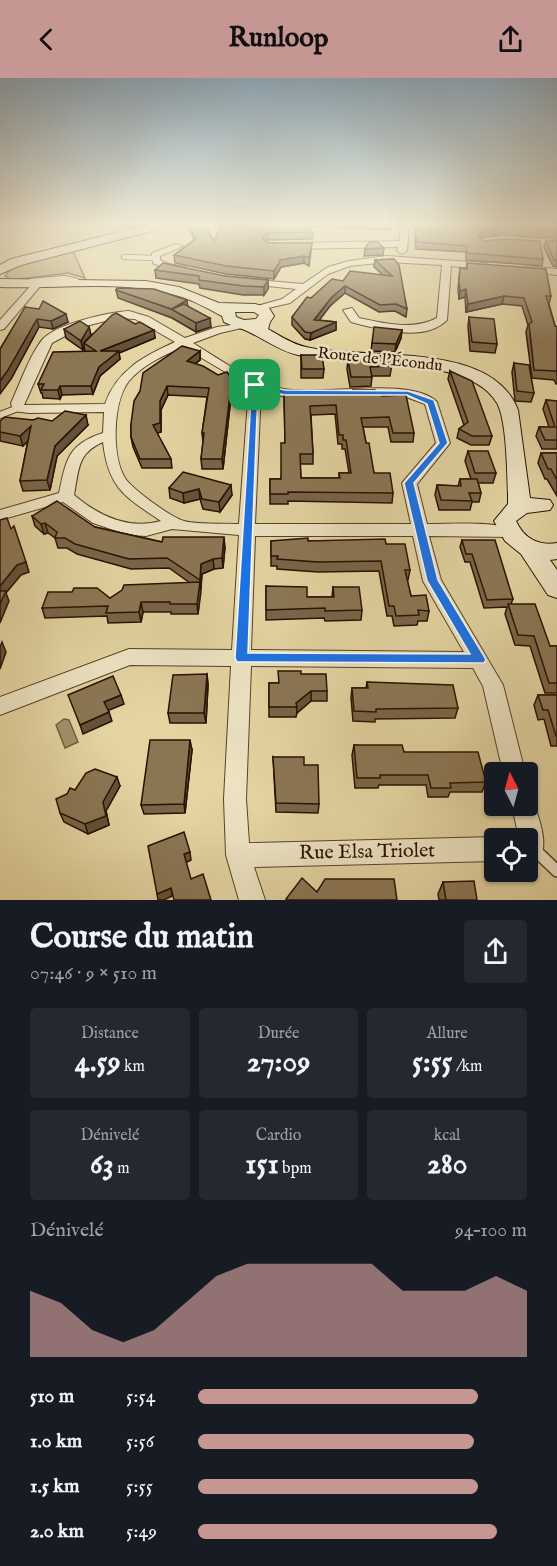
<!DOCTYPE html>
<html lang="fr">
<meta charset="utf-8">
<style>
body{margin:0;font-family:"IM FELL English",serif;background:#242831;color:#f1f3f6;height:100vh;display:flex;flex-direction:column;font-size:22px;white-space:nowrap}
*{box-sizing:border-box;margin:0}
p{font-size:20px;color:#9ea1a6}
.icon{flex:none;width:33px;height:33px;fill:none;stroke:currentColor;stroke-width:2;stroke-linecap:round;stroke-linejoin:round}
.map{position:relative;height:822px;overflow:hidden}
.sheet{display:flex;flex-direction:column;background:#171b24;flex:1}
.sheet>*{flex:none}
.needle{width:39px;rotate:354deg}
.tools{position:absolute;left:484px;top:684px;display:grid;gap:12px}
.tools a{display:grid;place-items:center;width:54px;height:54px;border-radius:6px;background:#171b24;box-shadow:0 2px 4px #0004;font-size:30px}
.pin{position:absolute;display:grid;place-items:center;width:51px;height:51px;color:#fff;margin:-26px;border-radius:12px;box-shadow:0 3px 9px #0006}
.round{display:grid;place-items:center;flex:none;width:63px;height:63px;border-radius:6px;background:#242831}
.overview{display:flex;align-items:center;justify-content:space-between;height:102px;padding:0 30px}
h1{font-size:33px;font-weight:800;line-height:45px}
.stats{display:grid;grid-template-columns:repeat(3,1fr);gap:9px;height:102px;padding:6px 30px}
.stats div{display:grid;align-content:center;border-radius:6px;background:#242831;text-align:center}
.stats b{font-size:30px;font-weight:800}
.stats small{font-size:16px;font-weight:400}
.stats p{font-size:16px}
.chart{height:168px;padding:12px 30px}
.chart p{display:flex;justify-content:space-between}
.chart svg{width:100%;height:108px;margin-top:6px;fill:#c59692;opacity:.7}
ul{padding:0 30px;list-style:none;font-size:20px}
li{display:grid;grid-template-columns:96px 72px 1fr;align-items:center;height:45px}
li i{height:15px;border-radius:8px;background:#c59692}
header{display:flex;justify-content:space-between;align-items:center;height:78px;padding:0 30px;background:#c59692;color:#111;font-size:27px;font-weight:800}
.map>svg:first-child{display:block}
.green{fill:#c4b386;stroke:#786243;stroke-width:1.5}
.water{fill:#a4926b;stroke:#745e40;stroke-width:1.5}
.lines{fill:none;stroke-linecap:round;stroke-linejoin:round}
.lane-far2-casing{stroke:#594228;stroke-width:6}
.lane-far1-casing{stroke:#594228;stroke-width:8}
.lane-casing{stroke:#594228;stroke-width:14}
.street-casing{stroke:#594228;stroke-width:2}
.secondary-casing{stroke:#2b1100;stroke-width:2}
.lane-far2{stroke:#ede3c3;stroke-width:4.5}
.lane-far1{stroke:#ede3c3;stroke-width:6}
.lane{stroke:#ede3c3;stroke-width:11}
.street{fill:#ede3c3;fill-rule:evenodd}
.secondary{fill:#ede3c3;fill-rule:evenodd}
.wall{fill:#786548;stroke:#2b1100;stroke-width:1.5;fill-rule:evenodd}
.shaded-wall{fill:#61533b;stroke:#2b1100;stroke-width:1.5}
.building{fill:#8b7654;stroke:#2b1100;stroke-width:1.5;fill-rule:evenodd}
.route{fill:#1a73e8;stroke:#fff;stroke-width:1.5;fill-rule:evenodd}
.labels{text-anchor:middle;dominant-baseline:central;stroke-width:5;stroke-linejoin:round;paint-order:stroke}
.street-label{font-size:16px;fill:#2b1100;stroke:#ede3c3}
.near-street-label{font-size:20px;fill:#2b1100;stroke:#ede3c3}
</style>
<header><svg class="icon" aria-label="back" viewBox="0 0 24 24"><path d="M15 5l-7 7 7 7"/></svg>Runloop<svg class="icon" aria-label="share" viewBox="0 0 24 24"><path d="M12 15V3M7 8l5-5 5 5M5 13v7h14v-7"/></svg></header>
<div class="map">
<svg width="557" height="822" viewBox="0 0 557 822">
<rect width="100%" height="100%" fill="#e3d4a2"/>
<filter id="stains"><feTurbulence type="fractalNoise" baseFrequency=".00333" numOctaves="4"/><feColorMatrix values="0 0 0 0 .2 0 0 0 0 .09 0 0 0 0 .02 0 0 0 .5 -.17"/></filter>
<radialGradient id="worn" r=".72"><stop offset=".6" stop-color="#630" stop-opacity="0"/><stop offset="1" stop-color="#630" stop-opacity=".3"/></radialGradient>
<path class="green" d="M73,173L85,200L68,195L12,202L5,198L10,191L16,188Z"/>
<path class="water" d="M64,641L69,642L78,664L65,670L56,647Z"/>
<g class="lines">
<defs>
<g id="lane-far2">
<path d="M124,179L156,180"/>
<path d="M31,203L65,200L77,203"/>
</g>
<path id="lane-far1" d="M0,337L18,330"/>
<path id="lane" d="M534,771L557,793"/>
<g id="street">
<path d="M120,147H128L124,158L120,161L116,158Z"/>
<path d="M401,147H409L407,173L402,176L397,173L398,169L293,171L289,168L293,165L400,163Z"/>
<path d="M521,160L557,162V168L518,165V161Z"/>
<path d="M176,166L183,168L160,178V182L169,186L185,189V193L167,192L153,185L152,175Z"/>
<path d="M387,178L485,185L490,188L485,191L451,188L447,242C424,265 379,251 351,244L343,232L352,230L359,240C384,245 412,253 437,240L442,187L387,184L350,188L328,196L290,225L255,233L250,230L282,221L296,211L249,206L246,205V201L303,206L328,189L349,183Z"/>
<path d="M527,188L557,191V197L524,193L522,191Z"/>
<path d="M34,204L42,206L4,251L0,252V242Z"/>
<path d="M129,233L149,239L185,260L217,249L246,245V249L220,255L193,265C221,282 250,304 283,311C320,318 412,298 437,324L450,365L417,406L427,446C455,446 487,443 515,451L517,455L515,459L429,458L441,502L503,607L525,694H503L483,608L473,590L251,588L246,721L249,765L495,759L499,760H495V783L254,789L265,822H239L226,777L224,721L231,588L130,587L0,637V619L129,571L232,572L239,457L172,451L146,458L128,457L93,445L63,424L0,442V432L59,415C66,382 68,366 103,355L104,334L29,335L13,333L11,325C20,306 29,278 42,262C55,246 109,234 129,233ZM117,240L135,241L175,264C144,278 117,292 105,326L24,327L52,265L82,249ZM183,269L249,308L239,446C222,445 201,447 184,443C172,440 132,411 125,400C111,377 113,323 129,303C143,286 165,277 183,269ZM261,312L285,319H406L425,326L436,365L402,405L411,446H255ZM103,364C108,410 125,419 161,443C128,452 99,438 74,417C79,392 77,375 103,364ZM255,458H413L423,503L464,574L251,572Z"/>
<path d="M528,719L531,720C538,736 548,763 541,778L528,782V760H519L512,728H528Z"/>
</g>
<g id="secondary">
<path d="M148,147H169L167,149L21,187L0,196V187L11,181Z"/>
<path d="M0,201L146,203L179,209L219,225L255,226L269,230L274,238L270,244L268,251C280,258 292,266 306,269C365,283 491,261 518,332L530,420L550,422L553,427L550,432L527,435L516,443C524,461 539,468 557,465V481L550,482L557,492V520L548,517L521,476L505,463L494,443L508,426V416C507,395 507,343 497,325C468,275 351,290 298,277C280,273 266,262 249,254C241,250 232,248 224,244L222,238C205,229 189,220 171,216C116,202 56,211 0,209ZM235,234H254L259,237L256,241L244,242L236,239Z"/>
</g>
</defs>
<use href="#lane-far2" class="lane-far2-casing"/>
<use href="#lane-far1" class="lane-far1-casing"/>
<use href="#lane" class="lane-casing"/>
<use href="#street" class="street-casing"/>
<use href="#secondary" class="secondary-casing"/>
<use href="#lane-far2" class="lane-far2"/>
<use href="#lane-far1" class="lane-far1"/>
<use href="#lane" class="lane"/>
<use href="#street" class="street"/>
<use href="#secondary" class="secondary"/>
</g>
<g class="wall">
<path d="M187,147H205L214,163L221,147H391L390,152L305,148L313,154L312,161L267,162L266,163L268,165H312L309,188L304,185L281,189L274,201L226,196L175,185L174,177L194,162Z"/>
<path d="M414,147H557V160L504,157L483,159L481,160L484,163L543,181L542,188L466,182V174L416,171L415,159V153Z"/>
<path d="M546,163H557V189L553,188L544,170Z"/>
<path d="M384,170L383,177L364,178L365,171Z"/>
<path d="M394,181L407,231L406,239L395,233L379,234L345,215L330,228L319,242L336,244V252L310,262L305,261L292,247V239L311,220L343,203L383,197L374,189L375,182Z"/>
<path d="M467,185L551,218L549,226L555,248L557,249V306H556L554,302L532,300L526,254L528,247L522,228L502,226L466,234L465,219L459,221L458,211L460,190L466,191Z"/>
<path d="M155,192L268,202V211L264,217H243L200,210L199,206L156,200Z"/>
<path d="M116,212L188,228L211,249L196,254L172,240L118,220Z"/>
<path d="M25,229L68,244L53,251L39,249L11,301Z"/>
<path d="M469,239L497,266L495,275L470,273L468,248Z"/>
<path d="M135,246L154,252L155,260L119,275L120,281L100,298L93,316L62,317L60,321L43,320L42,315H41L38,306L85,273L84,269L83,272L66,260L64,251L89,249L91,257Z"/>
<path d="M402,252L401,260L395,274L371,273L372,265Z"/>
<path d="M200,273V282L195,286L232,310L223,391H202L201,381L203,364L202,355L207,319L168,317L161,332V354L157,355L171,381L172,390H142L133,369L131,359V346Z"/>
<path d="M301,277L324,291L323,300H301Z"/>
<path d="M393,279L390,298H372L371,308L350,309L347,291L348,282H369Z"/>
<path d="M514,285L534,315L531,324L515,323L512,294Z"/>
<path d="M450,293L492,358L489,367H471L457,360L459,351L464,347L448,301Z"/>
<path d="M353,312L375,315L382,318L414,355L413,364H391L388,349H363L366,365L374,395L393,415L392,425L288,423V426H270V401H281L285,365L284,316L353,315ZM335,336L338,366H342V371H345L349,395H339V400H301L300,386H313V376L311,337Z"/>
<path d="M546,322L557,323V371H542L536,358L539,349H549L543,331Z"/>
<path d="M33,342L52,343L88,347L57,378L50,412L23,413L20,403L28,362L23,368L0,363V343Z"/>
<path d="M468,373L496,395L493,405H478L481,415L479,424H472L470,432H439L435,417L437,407L458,408L460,401H471L465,383Z"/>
<path d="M541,375H557V418L547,401H545L538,385Z"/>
<path d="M169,410L232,417L220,434L203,431L200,421L184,425L170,420Z"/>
<path d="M32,438L95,449L162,464L225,469L223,490L214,491L202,496L198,536H171V534H143L141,544L108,545L107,538L45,540L42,530L110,520L190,505L169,490L131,491L77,476L67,470H58L55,460L48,455L44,456L35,448Z"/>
<path d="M462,462L513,521L511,526L550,568H557V615H545L530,568L515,567L505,536L507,529L484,530L470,484H465L460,469Z"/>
<path d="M271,463H308L386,466L410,492L408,502H407L411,518L429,533L427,543H418L417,547L394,548L392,538H387L379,493L318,494L277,491V488H271Z"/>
<path d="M266,508L307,519H332L333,509L362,532L361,542L325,543L324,540L266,542Z"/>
<path d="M207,596L208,607L206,645H170L168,635Z"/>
<path d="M301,596L327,613V623H311L297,635L296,639H269V605H278Z"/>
<path d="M367,604L458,630L455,640L375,641V644L353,643L351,620L352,610H366Z"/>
<path d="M538,617H557V668H551L544,641L538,642L534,627Z"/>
<path d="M354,667L404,674L486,704L482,714H450L448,719H428L426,707H379L378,710H355L352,677Z"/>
<path d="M192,672L185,735L144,736L141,727Z"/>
<path d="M273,679L319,726L318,735L276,734Z"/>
<path d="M120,708L106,733L109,747L88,756L64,744L60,735L67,716L75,712Z"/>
<path d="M443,804L477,822H439L438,816Z"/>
</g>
<g class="shaded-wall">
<path d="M505,150L504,157L483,159L477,164L478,157L484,152Z"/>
<path d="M267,155V162L262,167V160Z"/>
<path d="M304,178V185L281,189L274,201V193L279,182Z"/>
<path d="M268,202V211L264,217V209Z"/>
<path d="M345,208V215L330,228L314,249V242L331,220Z"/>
<path d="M466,211L465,219L459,221L460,213Z"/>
<path d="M504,218L502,226L466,234L468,226Z"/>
<path d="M187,222L188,231H172Z"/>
<path d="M66,236L68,244L53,251L51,243Z"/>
<path d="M210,240L211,249L196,254V245Z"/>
<path d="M37,241L39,249L11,301L0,316V303Z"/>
<path d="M336,244V252L310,262L311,255Z"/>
<path d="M89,249L91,257L84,265V269L83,272L81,263Z"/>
<path d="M154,252L155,260L119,275L120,281L100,298L93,316L91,308L100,273Z"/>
<path d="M402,252L401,260L395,274L396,266Z"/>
<path d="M200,273V282L188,291L187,283Z"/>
<path d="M232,301V310L223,391L222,381Z"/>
<path d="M60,308L62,317L60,321L58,312Z"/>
<path d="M167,308L168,317L161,332V354L154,356L153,347L160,323Z"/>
<path d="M86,337L88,347L57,378L50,412L47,402L55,368Z"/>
<path d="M31,348L34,357L23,368L20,358Z"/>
<path d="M231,407L232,417L220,434L219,424Z"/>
<path d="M199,411L200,421L184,425L183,415Z"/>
<path d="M45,445L48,455L44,456L41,446Z"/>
<path d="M224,459L225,469L223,490L222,480Z"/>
<path d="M213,481L214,491L202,496L201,512L200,502L201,486Z"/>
<path d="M26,484L29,494L21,497L6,515L9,523L0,545V508L17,487Z"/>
<path d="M200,504L201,514L198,536L197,526Z"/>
<path d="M141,524L143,534L141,544L139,534Z"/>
<path d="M2,564L6,574L0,591V569Z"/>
<path d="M207,596L208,607L206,645L204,635Z"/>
<path d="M311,613V623L297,635L296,625Z"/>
<path d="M121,617L124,626L107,633L104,624Z"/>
<path d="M109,634L112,643L83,656L80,647Z"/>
<path d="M190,662L192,672L185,735L184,726Z"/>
<path d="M117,699L120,708L106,733L109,747L88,756L85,746Z"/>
<path d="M190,774L191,782L185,785L184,776Z"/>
<path d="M171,810L172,818L164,822H158L157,816Z"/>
</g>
<g class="building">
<path d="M189,147H205L214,163L221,147H304L313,154L267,155L262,160L268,165H312L309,180L304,178L279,182H281L274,193L226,188L174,177L196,161Z"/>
<path d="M416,147H557V153L505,150L484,152L478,157L484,163L505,161L540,163L543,181L467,175V168L417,164L415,152L418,153Z"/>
<path d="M546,163H557V182H554Z"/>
<path d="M369,164H378L384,170L365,171Z"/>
<path d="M394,181L399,187L407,231L396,226L380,227L345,208L331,220L314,242L336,244L311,255L305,254L292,239L307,219L311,220L332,201L343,203L350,193L392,198L375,182Z"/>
<path d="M163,185L225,198L268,202L264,209L243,208L199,202V198L155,192Z"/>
<path d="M467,185L546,191L551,218H546L555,248L557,249V294V293L534,292L529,246L532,244L524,220L504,218L468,226L466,211L460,213L459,203L460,190L467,191Z"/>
<path d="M117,210L154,211L187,222L172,231L184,226L210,240L196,245L171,231L116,212Z"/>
<path d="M43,223L66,236L51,243L37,241L8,292L0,303V271L25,229L39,231Z"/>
<path d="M116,235L135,246L140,244L154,252L100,273H119L99,289L91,308H60L58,312H41L44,306H38L53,274L96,273L84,265L112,237Z"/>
<path d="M469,239L494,241L497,266L472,264Z"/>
<path d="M80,243L89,249L81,263L64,251Z"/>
<path d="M374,249L402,252L396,266L372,265Z"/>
<path d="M182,268L200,273L187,283L203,288L218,297L227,294L232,301L222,381H201L204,355H202L209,310L167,308L160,323V345L153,347L171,381H140L131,359V346L134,323L140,313L143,295Z"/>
<path d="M301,277H322L324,291H302Z"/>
<path d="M370,277L393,279L391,288L370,289L372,299H351L348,282H369Z"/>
<path d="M514,285L529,287L534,315L517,313Z"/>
<path d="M450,293L472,303L492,358H472L459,351L468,344Z"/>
<path d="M353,312H375V315H382V318L406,317L414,355H393L389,339L361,340L366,365H369L374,395H390L393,415L288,414V416H270V401H281V365H285L284,316L353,315ZM336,327L339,357H343V362H346L351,395H339L340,400H301L300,376H313L310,328Z"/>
<path d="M546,322L557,323V362H545L539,349H555Z"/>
<path d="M65,333L86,337L55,368L47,402L20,403L31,348L20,358L0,354V343L5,339L33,342L38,340L52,343Z"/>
<path d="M468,373H488L496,395H475Z"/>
<path d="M541,375H557V402L551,391H548Z"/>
<path d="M183,394L231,407L219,424L202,421L199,411L183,415L169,410Z"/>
<path d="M460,401H477L481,415H469L472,423L441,422L437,407L461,408Z"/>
<path d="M57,423L95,449L162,464L163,459H224L222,480L213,481L201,486L200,502L167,480L129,481L75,466L65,460H55L57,454L45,445L41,446L32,438Z"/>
<path d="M7,440L11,451L14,448L26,484L17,487L0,508V442Z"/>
<path d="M308,460V463L385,461L386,466H405L410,492H405L411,518L426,517L429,533L418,532L419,537L396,538L394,528H389L381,483L318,484L277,481L278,478H271V463Z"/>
<path d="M462,462H495L513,521L487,522L472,476H466Z"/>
<path d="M200,504L197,526H170V524H141L139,534L106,535L108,528L42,530L48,514H72L74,510H97L110,520L122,512L124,507Z"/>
<path d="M266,508L307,509V519H334L333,509H359L362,532L325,533V530L266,532Z"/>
<path d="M0,513H6L0,526Z"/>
<path d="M508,526H535L550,568H557V605H549L534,558L518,557Z"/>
<path d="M278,593H301V596H326L327,613H311L296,625L297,629H269V605H279Z"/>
<path d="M207,596L204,635H168L173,597Z"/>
<path d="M113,598L121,617L104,624L109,634L80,647L68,617Z"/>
<path d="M367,604L453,607L458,630L376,631V634L354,633L352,610H368Z"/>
<path d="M538,617H557V658H556L548,632H543Z"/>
<path d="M150,662H190L184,726L141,727Z"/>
<path d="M354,667H402L404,674H478L486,704L450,705L451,710H431L428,697H380V700H357Z"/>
<path d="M273,679H304V687H318L319,726L276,725Z"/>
<path d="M95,691L117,699L103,724L106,738L85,746L60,735L56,721L67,716L70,710L75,712L86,695Z"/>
<path d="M184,754L190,774L184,776L191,801L203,796L211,822H174L171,810L157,816L148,768Z"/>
<path d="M302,800L317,814L325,801H394L397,822H288L286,821Z"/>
<path d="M474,803L477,822H446L443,804Z"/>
</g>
<linearGradient id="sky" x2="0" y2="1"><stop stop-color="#8da6b6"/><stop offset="0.56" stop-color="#f2ecd5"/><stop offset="1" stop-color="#f2ecd5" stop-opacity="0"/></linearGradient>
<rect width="557" height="262" fill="url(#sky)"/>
<path class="route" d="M252,305L285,312L408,313L434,322L448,365L414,405L438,502L484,578L486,582L484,585L237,584L235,580ZM258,310L285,317H407L427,326L439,365L404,405L427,503L470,576L248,575Z"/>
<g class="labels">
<g class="street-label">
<text transform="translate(380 282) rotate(6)">Route de l'Écondu</text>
</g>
<g class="near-street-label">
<text transform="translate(367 774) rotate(-1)">Rue Elsa Triolet</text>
</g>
</g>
<rect width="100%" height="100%" filter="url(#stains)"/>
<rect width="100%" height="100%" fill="url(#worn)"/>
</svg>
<div class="tools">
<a><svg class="needle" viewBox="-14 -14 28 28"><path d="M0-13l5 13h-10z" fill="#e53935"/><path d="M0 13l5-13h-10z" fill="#9ea1a6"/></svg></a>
<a><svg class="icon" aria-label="locate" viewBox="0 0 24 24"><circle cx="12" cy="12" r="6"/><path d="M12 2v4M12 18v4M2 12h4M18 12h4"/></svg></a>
</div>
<div class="pin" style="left:255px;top:307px;background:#1e9e55"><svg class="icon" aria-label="arrive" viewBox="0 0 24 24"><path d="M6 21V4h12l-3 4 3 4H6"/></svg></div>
</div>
<section class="sheet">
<div class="overview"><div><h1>Course du matin</h1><p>07:46 · 9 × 510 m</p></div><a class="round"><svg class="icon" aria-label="share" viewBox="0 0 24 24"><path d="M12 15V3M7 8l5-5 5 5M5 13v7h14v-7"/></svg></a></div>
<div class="stats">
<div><p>Distance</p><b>4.59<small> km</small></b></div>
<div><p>Durée</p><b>27:09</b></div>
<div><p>Allure</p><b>5:55<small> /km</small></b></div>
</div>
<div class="stats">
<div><p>Dénivelé</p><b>63<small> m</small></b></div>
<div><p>Cardio</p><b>151<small> bpm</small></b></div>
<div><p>kcal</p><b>280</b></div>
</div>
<div class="chart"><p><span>Dénivelé</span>94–100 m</p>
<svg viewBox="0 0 160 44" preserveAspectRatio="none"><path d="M0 44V17L10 22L20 33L30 38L40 33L50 22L60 11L70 6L80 6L90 6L100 6L110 6L120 17L130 17L140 17L150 11L160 17V44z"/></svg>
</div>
<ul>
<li><b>510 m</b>5:54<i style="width:85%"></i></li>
<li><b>1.0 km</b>5:56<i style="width:84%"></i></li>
<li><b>1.5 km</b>5:55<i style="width:85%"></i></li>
<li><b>2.0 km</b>5:49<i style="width:91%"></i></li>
</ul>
</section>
